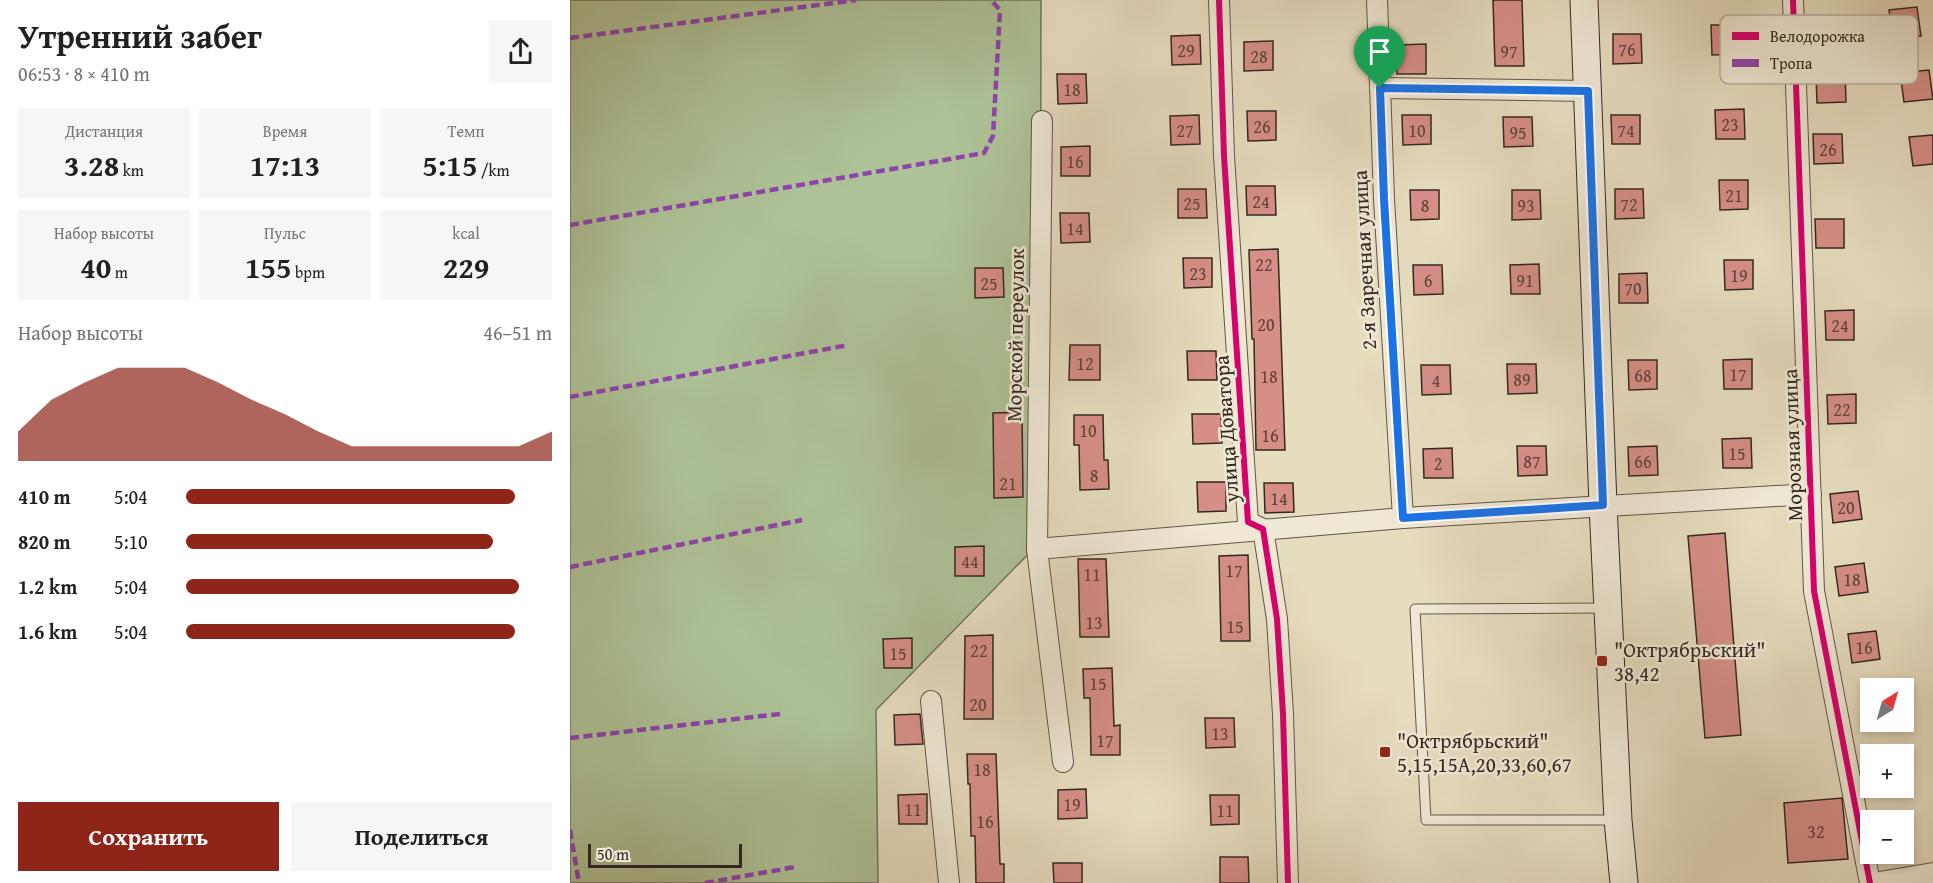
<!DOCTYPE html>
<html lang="ru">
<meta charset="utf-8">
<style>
body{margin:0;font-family:"Gentium Book Plus",serif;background:#f6f6f6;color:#202124;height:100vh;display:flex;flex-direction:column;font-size:22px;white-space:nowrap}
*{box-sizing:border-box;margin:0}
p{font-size:20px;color:#757577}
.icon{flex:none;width:33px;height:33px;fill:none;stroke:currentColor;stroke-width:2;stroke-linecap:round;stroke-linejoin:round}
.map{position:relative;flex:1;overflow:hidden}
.sheet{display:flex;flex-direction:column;background:#fff;width:570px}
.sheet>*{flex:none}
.needle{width:39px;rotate:37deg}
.fabs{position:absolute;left:1290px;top:678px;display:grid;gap:12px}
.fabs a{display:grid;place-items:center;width:54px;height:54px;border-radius:0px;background:#fff;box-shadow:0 3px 9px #0003;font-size:30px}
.scale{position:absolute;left:18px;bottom:15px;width:154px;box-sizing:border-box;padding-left:6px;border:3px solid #342821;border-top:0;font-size:16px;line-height:21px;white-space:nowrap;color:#342821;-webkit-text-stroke:4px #efe8d5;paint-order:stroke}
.pin{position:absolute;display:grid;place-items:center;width:51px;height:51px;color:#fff;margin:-62px -26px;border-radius:50% 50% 50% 0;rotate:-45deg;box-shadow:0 0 6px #0007}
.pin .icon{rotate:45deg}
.round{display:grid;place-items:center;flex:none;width:63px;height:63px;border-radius:0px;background:#f6f6f6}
.overview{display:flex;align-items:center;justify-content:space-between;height:102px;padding:0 18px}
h1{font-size:33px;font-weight:700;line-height:45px}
.figures{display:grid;grid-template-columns:repeat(3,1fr);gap:9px;height:102px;padding:6px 18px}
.figures div{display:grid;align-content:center;border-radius:0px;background:#f6f6f6;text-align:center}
.figures b{font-size:30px;font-weight:700}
.figures small{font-size:16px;font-weight:400}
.figures p{font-size:16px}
.chart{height:168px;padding:12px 18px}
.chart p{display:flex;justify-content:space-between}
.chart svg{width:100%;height:108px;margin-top:6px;fill:#8f2418;opacity:.7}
.action{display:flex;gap:12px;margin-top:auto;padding:12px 18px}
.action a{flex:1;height:69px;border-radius:0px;background:#8f2418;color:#fff;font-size:24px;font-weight:700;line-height:69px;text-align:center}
.action a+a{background:#f6f6f6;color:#202124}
ul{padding:0 18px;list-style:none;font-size:20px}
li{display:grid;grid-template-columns:96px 72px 1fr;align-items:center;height:45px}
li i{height:15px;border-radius:8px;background:#8f2418}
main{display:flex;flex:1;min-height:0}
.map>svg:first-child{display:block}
.green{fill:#aec297;stroke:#71755c;stroke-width:1.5}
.building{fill:#d68e86;stroke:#342821;stroke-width:1.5}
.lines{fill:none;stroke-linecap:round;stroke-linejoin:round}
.lane-casing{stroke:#605548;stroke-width:11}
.street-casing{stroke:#605548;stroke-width:22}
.secondary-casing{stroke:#342821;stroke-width:29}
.lane{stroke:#efe8d5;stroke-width:9}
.street{stroke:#efe8d5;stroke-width:20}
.secondary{stroke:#efe8d5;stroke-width:27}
.quiet{stroke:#8e44ad;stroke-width:4.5;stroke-dasharray:9 4.5;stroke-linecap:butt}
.cycleway-casing{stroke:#efe8d5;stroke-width:10}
.cycleway{stroke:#d6006c;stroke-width:6}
.route-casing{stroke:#fff;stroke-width:12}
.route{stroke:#1a73e8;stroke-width:8}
.poi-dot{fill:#8f2418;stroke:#efe8d5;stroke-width:2}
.labels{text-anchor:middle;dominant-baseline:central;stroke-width:5;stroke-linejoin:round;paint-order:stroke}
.number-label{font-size:18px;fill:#5c423a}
.street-label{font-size:21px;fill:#342821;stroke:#efe8d5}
.poi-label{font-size:21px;fill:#342821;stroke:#efe8d5;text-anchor:start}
.key{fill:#efe8d5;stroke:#b7ae9f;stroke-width:1.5}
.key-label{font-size:16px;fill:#342821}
</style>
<main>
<section class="sheet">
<div class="overview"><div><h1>Утренний забег</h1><p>06:53 · 8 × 410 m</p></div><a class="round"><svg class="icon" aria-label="share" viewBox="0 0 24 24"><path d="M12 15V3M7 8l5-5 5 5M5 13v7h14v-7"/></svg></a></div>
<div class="figures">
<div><p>Дистанция</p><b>3.28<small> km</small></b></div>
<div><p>Время</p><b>17:13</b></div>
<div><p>Темп</p><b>5:15<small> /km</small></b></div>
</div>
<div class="figures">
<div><p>Набор высоты</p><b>40<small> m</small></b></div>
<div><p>Пульс</p><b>155<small> bpm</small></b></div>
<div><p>kcal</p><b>229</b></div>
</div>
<div class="chart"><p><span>Набор высоты</span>46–51 m</p>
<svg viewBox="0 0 160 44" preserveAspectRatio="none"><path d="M0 44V32L10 19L20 12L30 6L40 6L50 6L60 12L70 19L80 25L90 32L100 38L110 38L120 38L130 38L140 38L150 38L160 32V44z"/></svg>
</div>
<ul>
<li><b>410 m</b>5:04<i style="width:90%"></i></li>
<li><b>820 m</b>5:10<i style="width:84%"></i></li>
<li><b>1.2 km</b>5:04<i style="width:91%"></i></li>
<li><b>1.6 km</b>5:04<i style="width:90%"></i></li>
</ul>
<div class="action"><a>Сохранить</a><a>Поделиться</a></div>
</section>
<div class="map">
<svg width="1363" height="883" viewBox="0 0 1363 883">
<rect width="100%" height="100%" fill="#e6dcbe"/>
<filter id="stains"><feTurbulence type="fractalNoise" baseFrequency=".00333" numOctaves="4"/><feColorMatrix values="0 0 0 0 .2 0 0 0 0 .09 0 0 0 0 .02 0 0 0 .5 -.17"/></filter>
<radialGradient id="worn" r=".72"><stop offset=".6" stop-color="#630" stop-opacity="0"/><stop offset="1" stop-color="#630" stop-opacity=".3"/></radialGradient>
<path class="green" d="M0,0H471L470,542L306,710L308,883H0Z"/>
<g class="building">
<path d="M923,0H952L954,66H925Z"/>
<path d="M1347,7L1351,36L1323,39L1319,10Z"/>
<path d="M1141,25H1170L1171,54L1142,55Z"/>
<path d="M1043,34H1071L1072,63L1043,64Z"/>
<path d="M630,35L631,64L602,65L601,36Z"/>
<path d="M703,41V70L674,71V42Z"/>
<path d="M856,44V74H827V45Z"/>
<path d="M1359,70L1363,99L1334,102L1330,73Z"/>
<path d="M1275,73L1276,102L1247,103L1246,74Z"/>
<path d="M487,74H516L517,103L488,104Z"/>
<path d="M1174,109L1175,139H1146L1145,110Z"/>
<path d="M677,111H706V140L678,141Z"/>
<path d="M629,115L630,144L601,145L600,116Z"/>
<path d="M832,115H861V144L833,145Z"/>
<path d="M1041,115H1070V144H1042Z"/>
<path d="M933,117H962L963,146L934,147Z"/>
<path d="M1243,134H1272L1273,163L1244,164Z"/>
<path d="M1363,135V164L1343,166L1339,137Z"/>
<path d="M520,146V176H491V147Z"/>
<path d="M1149,180H1178V209L1150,210Z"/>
<path d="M676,186H705L706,215H677Z"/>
<path d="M608,189H636L637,218H608Z"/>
<path d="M1045,189H1073L1074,218L1045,219Z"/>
<path d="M840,190H869V219L841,220Z"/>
<path d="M942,190H970L971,219L942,220Z"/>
<path d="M490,213H519L520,242L491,243Z"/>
<path d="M1245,219H1274V248H1246Z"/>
<path d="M708,249L715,450H686L684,339H682L679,250Z"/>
<path d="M613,258H642V287L614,288Z"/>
<path d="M1154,260H1183V289L1155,290Z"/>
<path d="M969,264L970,294H941L940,265Z"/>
<path d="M843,265H872L873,294L844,295Z"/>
<path d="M405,268H433L434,297L405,298Z"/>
<path d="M1077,273L1078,303H1049V274Z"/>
<path d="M1284,310V340H1256L1255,311Z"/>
<path d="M500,345H530V380H499Z"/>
<path d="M617,351H646L647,380H618Z"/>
<path d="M1182,359V389H1154L1153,360Z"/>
<path d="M1058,360H1087V389L1059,390Z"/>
<path d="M937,364H966L967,393L938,394Z"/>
<path d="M851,365H880L881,394L852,395Z"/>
<path d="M1286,394V423L1258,424L1257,395Z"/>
<path d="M452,412L453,497L424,498L423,413Z"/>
<path d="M622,414H651L652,443L623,444Z"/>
<path d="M504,415H533L534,460H538L539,489L510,490L509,445H504Z"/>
<path d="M1181,438L1182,468H1153L1152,439Z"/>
<path d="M947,446H976L977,475L948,476Z"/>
<path d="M1087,446L1088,475L1059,476L1058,447Z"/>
<path d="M882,448L883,478H854L853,449Z"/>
<path d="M627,482H656V511L628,512Z"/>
<path d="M694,483H723L724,512L695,513Z"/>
<path d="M1288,491L1292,519L1263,523L1260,494Z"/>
<path d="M1155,533L1171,735L1135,738L1118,536Z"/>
<path d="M414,546V576H385V547Z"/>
<path d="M678,555L680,641H651L649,556Z"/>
<path d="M508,559H536L539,637H510Z"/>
<path d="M1294,563L1298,592L1269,596L1265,567Z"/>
<path d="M1306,631L1310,659L1282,663L1278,634Z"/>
<path d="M423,635V719H394L395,636Z"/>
<path d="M342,638V668H314L313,639Z"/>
<path d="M542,668L544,726L550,725V755H521L520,698H514L513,669Z"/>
<path d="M350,714L353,744L325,745L324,715Z"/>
<path d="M635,718H664L665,747L636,748Z"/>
<path d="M397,754H426L430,864H434V883H406L405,836H401L400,784H398Z"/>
<path d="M516,789L517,818L488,819V790Z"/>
<path d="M357,794V824H329L328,795Z"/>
<path d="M640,795H669V824L641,825Z"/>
<path d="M1272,798L1278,859L1218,863L1214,803Z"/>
<path d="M650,857H678L679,883H650Z"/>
<path d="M483,863H512V883H484Z"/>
</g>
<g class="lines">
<defs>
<path id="lane" d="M1036,608L845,609L856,820H1045"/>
<g id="street">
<path d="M649,0L654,156L678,522L693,529L707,619L713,714L718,883"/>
<path d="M807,0L814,199L833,518"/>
<path d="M1223,0L1244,591L1300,883"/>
<path d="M810,88L1018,91"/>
<path d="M472,121L467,549L493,762"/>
<path d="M467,549L833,518L1241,494"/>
<path d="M361,701L379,883"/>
<path d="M1303,883L1363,873"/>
</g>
<path id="secondary" d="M1014,0L1033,505L1048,820L1054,883"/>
</defs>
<use href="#lane" class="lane-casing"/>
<use href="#street" class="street-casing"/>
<use href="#secondary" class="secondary-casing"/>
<use href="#lane" class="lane"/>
<use href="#street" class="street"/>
<use href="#secondary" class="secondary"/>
<g class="quiet">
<path d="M0,38L286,0"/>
<path d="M0,225L414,153L423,136L430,10L421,0"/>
<path d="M0,397L278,345"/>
<path d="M0,567L232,520"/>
<path d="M0,738L210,714"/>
<path d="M0,830L9,883"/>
<path d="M135,883L225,867"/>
</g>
<defs>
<g id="cycleway">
<path d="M649,0L654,156L678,522L693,529L707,619L713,714L718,883"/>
<path d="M1223,0L1244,591L1300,883"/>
</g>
</defs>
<use href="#cycleway" class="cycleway-casing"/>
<use href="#cycleway" class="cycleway"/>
</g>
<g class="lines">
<defs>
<path id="route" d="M810,88L1018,91L1033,505L833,518L814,199Z"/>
</defs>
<use href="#route" class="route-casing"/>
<use href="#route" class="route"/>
</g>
<g class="poi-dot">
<rect x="1026" y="655" width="12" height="12" rx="3"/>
<rect x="809" y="746" width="12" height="12" rx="3"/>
</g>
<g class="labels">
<g class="number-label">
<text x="1057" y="49">76</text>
<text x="616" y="50">29</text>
<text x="939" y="51">97</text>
<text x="689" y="56">28</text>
<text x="502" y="89">18</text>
<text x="1160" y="124">23</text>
<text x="692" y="126">26</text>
<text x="615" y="130">27</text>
<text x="847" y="130">10</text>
<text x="1056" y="130">74</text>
<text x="948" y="132">95</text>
<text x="1258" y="149">26</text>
<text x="505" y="161">16</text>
<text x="1164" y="195">21</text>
<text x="691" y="201">24</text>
<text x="622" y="203">25</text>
<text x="1059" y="204">72</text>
<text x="855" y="205">8</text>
<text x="956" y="205">93</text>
<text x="505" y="228">14</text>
<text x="694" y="264">22</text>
<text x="628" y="273">23</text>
<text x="1169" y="275">19</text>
<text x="858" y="280">6</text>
<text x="955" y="280">91</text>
<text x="419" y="283">25</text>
<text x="1063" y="288">70</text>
<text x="696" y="324">20</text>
<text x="1270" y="325">24</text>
<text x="515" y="363">12</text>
<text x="1168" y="374">17</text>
<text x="1073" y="375">68</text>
<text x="699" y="376">18</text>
<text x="952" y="379">89</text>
<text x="866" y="380">4</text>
<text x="1272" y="409">22</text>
<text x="518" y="430">10</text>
<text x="700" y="435">16</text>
<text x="1167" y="453">15</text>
<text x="962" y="461">87</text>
<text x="1073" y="461">66</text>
<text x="868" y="463">2</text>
<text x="524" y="475">8</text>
<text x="438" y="483">21</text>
<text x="709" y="498">14</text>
<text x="1276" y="507">20</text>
<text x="400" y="561">44</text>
<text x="664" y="570">17</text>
<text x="522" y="574">11</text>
<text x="1282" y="579">18</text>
<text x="524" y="622">13</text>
<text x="665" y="626">15</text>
<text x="1294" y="647">16</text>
<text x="409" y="650">22</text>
<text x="328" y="653">15</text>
<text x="528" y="683">15</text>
<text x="408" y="704">20</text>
<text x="650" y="733">13</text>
<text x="535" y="740">17</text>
<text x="412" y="769">18</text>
<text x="502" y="804">19</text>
<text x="343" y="809">11</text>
<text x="655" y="810">11</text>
<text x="415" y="821">16</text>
<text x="1246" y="831">32</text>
</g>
<g class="street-label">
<text transform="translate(794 260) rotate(-93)">2-я Заречная улица</text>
<text transform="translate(445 335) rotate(-89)">Морской переулок</text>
<text transform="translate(656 429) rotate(-94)">улица Доватора</text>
<text transform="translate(1222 445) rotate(-92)">Морозная улица</text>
</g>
<g class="poi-label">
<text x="1044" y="649">"Октрябрьский"<tspan x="1044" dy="24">38,42</tspan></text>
<text x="827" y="740">"Октрябрьский"<tspan x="827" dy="24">5,15,15А,20,33,60,67</tspan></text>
</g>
</g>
<rect x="1150" y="15" width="198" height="69" rx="9" class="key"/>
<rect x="1162" y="32" width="27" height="8" fill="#d6006c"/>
<rect x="1162" y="59" width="27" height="8" fill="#8e44ad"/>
<g class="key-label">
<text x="1200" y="42">Велодорожка</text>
<text x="1200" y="69">Тропа</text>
</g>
<rect width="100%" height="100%" filter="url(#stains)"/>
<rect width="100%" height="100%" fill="url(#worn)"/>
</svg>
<div class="fabs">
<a><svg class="needle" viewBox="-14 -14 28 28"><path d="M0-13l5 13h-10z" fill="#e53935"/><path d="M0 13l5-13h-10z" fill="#757577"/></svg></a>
<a>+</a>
<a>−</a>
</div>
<div class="scale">50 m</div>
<div class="pin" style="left:810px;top:88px;background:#1e9e55"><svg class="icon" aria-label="arrive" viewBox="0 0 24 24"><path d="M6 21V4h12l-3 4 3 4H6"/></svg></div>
</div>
</main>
